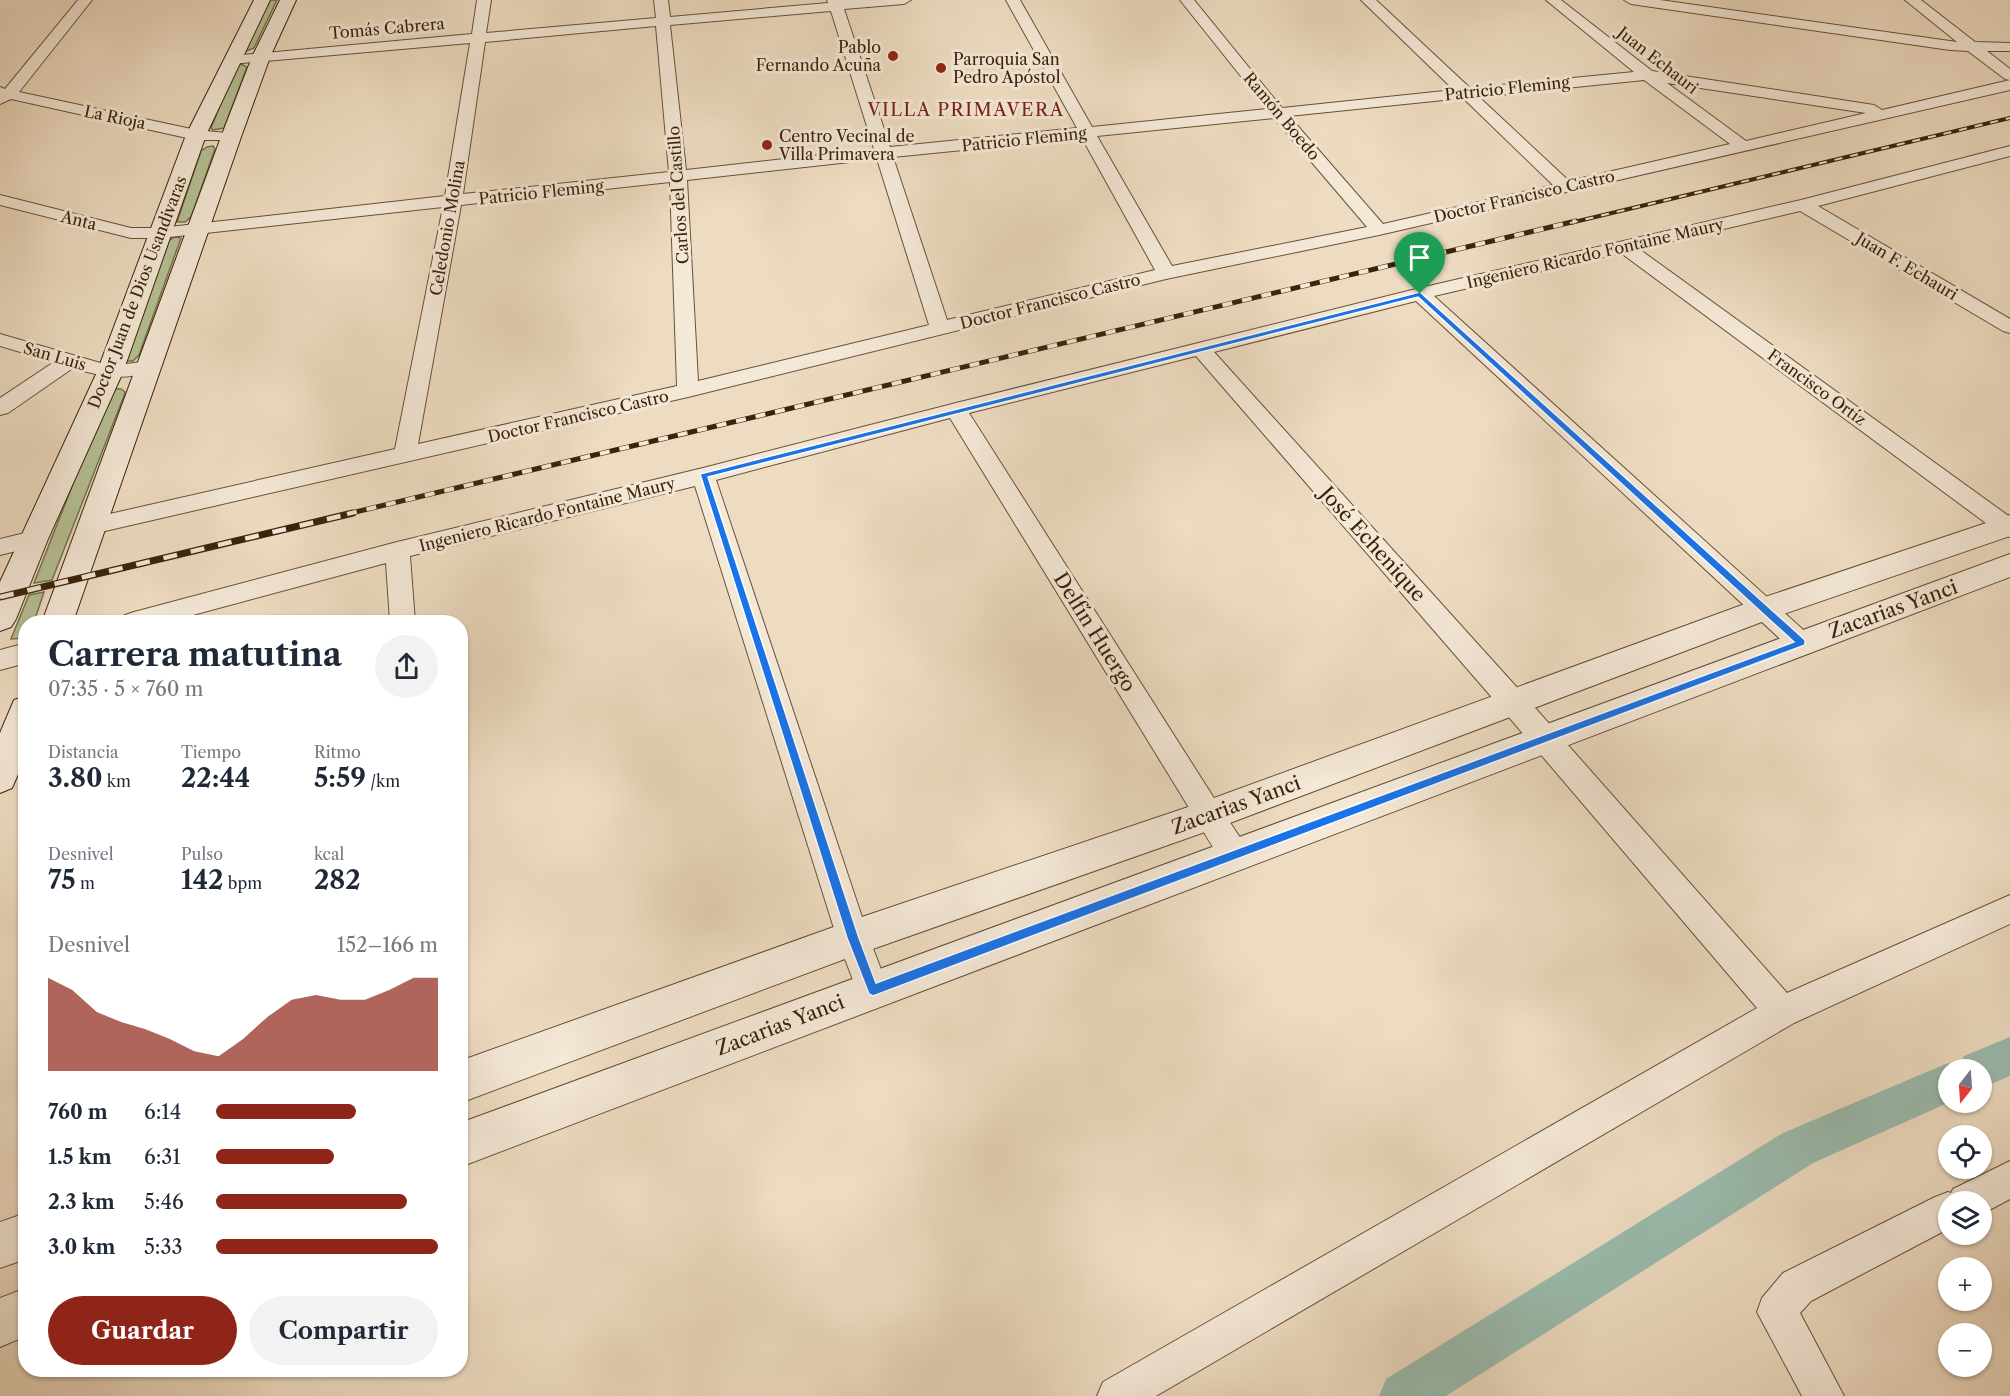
<!DOCTYPE html>
<html lang="es">
<meta charset="utf-8">
<style>
body{margin:0;font-family:"Libre Caslon Text",serif;background:#f2f2f3;color:#1f2937;height:100vh;display:flex;flex-direction:column;font-size:22px;white-space:nowrap}
*{box-sizing:border-box;margin:0}
p{font-size:20px;color:#747a83}
.icon{flex:none;width:33px;height:33px;fill:none;stroke:currentColor;stroke-width:2;stroke-linecap:round;stroke-linejoin:round}
.map{position:relative;flex:1;overflow:hidden}
.sheet{position:absolute;left:18px;top:615px;width:450px;height:762px;display:flex;flex-direction:column;background:#fff;border-radius:24px;box-shadow:0 2px 4px #0004}
.sheet>*{flex:none}
.needle{width:39px;rotate:197deg}
.controls{position:absolute;left:1938px;top:1059px;display:grid;gap:12px}
.controls a{display:grid;place-items:center;width:54px;height:54px;border-radius:50%;background:#fff;box-shadow:0 2px 4px #0004;font-size:30px}
.pin{position:absolute;display:grid;place-items:center;width:51px;height:51px;color:#fff;margin:-62px -26px;border-radius:50% 50% 50% 0;rotate:-45deg;box-shadow:0 0 6px #0007}
.pin .icon{rotate:45deg}
.round{display:grid;place-items:center;flex:none;width:63px;height:63px;border-radius:32px;background:#f2f2f3}
.overview{display:flex;align-items:center;justify-content:space-between;height:102px;padding:0 30px}
h1{font-size:33px;font-weight:800;line-height:45px}
.stats{display:grid;grid-template-columns:repeat(3,1fr);gap:9px;height:102px;padding:6px 30px}
.stats div{display:grid;align-content:center}
.stats b{font-size:26px;font-weight:800}
.stats small{font-size:16px;font-weight:400}
.stats p{font-size:16px}
.chart{height:168px;padding:12px 30px}
.chart p{display:flex;justify-content:space-between}
.chart svg{width:100%;height:108px;margin-top:6px;fill:#8f2418;opacity:.7}
.action{display:flex;gap:12px;margin-top:auto;padding:12px 30px}
.action a{flex:1;height:69px;border-radius:36px;background:#8f2418;color:#fff;font-size:24px;font-weight:800;line-height:69px;text-align:center}
.action a+a{background:#f2f2f3;color:#1f2937}
ul{padding:0 30px;list-style:none;font-size:20px}
li{display:grid;grid-template-columns:96px 72px 1fr;align-items:center;height:45px}
li i{height:15px;border-radius:8px;background:#8f2418}
.map>svg:first-child{display:block}
.green{fill:#b5c195;stroke:#77724f;stroke-width:1.5}
.lines{fill:none;stroke-linecap:round;stroke-linejoin:round}
.canal{fill:#9bbcae;fill-rule:evenodd}
.minor-casing{stroke:#665237;stroke-width:2}
.tertiary-casing{stroke:#665237;stroke-width:2}
.secondary-casing{stroke:#392409;stroke-width:2}
.minor{fill:#f4e8d7;fill-rule:evenodd}
.tertiary{fill:#f4e8d7;fill-rule:evenodd}
.secondary{fill:#f4e8d7;fill-rule:evenodd}
.rail-far2-casing{stroke:#392409;stroke-width:4}
.rail-far1-casing{stroke:#392409;stroke-width:5}
.rail-casing{stroke:#392409;stroke-width:7}
.rail-far2{stroke:#f4e8d7;stroke-width:2;stroke-dasharray:8;stroke-linecap:butt}
.rail-far1{stroke:#f4e8d7;stroke-width:4;stroke-dasharray:10;stroke-linecap:butt}
.rail{stroke:#f4e8d7;stroke-width:4.5;stroke-dasharray:14;stroke-linecap:butt}
.route{fill:#1a73e8;stroke:#fff;stroke-width:1.5;fill-rule:evenodd}
.poi-dot{fill:#8f2418;stroke:#f4e8d7;stroke-width:2}
.labels{text-anchor:middle;dominant-baseline:central;stroke-width:6;stroke-linejoin:round;paint-order:stroke}
.far-street-label{font-size:16px;fill:#392409;stroke:#f4e8d7}
.far-poi-label{font-size:16px;fill:#392409;stroke:#f4e8d7;text-anchor:start}
.far-neighbourhood-label{font-size:18px;letter-spacing:1.5px;fill:#7a1f14;stroke:#f4e8d7}
.street-label{font-size:20px;fill:#392409;stroke:#f4e8d7}
</style>
<div class="map">
<svg width="2010" height="1396" viewBox="0 0 2010 1396">
<rect width="100%" height="100%" fill="#eedcc2"/>
<filter id="stains"><feTurbulence type="fractalNoise" baseFrequency=".00333" numOctaves="4"/><feColorMatrix values="0 0 0 0 .2 0 0 0 0 .09 0 0 0 0 .02 0 0 0 .5 -.17"/></filter>
<radialGradient id="worn" r=".72"><stop offset=".6" stop-color="#630" stop-opacity="0"/><stop offset="1" stop-color="#630" stop-opacity=".3"/></radialGradient>
<g class="green">
<path d="M268,0H277L254,48L244,52Z"/>
<path d="M241,64L247,67L224,128L213,130L211,128L235,68Z"/>
<path d="M213,146L215,149L191,217L185,222H177L201,151L207,147Z"/>
<path d="M175,237L181,238L139,355L133,361H124L167,241Z"/>
<path d="M114,389H121L125,392L124,396L52,580L34,583L106,400Z"/>
<path d="M44,592L34,622H26L25,638L11,639L29,595Z"/>
</g>
<g class="lines">
<path class="canal" d="M2010,1037V1076L1982,1088V1070H1948L1950,1102L1813,1163L1446,1396H1379L1386,1379L1783,1133L1948,1063L1959,1068L1964,1056Z"/>
<defs>
<g id="minor">
<path d="M78,0H92L19,92L196,130L237,134L239,137L237,140H196L11,99L0,104V87L5,89Z"/>
<path d="M477,0H491L486,33L656,18L654,0H668L670,17L828,3L827,0H911L904,4L844,9L890,147L1077,128L1006,0H1020L1092,127L1267,109L1180,0H1194L1282,108L1454,90L1361,0H1376L1470,88L1634,72L1546,0H1561L1652,71L1874,105L1882,110L2010,80L2005,79L1968,51L1950,50L1631,4L1624,0H1660L1957,42L1905,0H1921L1975,42L2010,43V51H1987L2010,69V90L1379,235L1166,279L688,397L92,534L84,532L80,526L84,520L92,518L395,449L443,207L160,238H131L0,205V195L131,228H160L445,196L470,43L231,64L224,60L231,56L472,34ZM831,11L874,149L686,170L670,25ZM656,26L669,172L463,194L485,42ZM1644,80L1730,144L1569,181L1479,97ZM1667,83L1866,113L1746,141ZM1463,98L1553,185L1383,224L1289,116ZM1274,118L1367,227L1172,266L1097,136ZM1082,138L1155,270L947,320L893,157ZM877,159L929,325L698,381L687,180ZM670,182L677,386L418,444L461,205Z"/>
<path d="M2010,146V156L1818,206L2010,319V333L2003,331L1800,211L1639,249L2010,517V537L2002,535L1621,253L1434,296L1810,636L1814,643L1810,650L1801,653L1792,650L1416,301L1214,352L1522,693L1787,993L2010,895V924L1794,1023L1156,1396H1097L1103,1382L1757,1008L1502,709L1196,356L969,413L1219,806L1251,854L1247,863C1221,872 1211,842 1199,824L950,418L716,480L869,938L889,990L885,1001L873,1005L861,1001L837,938L695,486L410,556L415,622H390L386,563L167,622H121L125,615L134,612L397,542L703,468L956,403L1420,288L1801,200Z"/>
<path d="M0,334L111,366L149,361L156,363L159,367L156,371C121,380 107,378 73,368L8,413L0,415V398L54,362L0,346Z"/>
<path d="M33,531L41,533L45,539L41,545L0,555V539Z"/>
<path d="M26,643V663L0,670V650Z"/>
<path d="M2010,1161V1199L1982,1214V1202H1948V1229L1811,1301L1800,1313L1844,1396H1802L1757,1312L1762,1298L1783,1273L1935,1197L1948,1192L1951,1193L1953,1189Z"/>
</g>
<g id="tertiary">
<path d="M2010,515V536L1775,617L1222,826L853,956L460,1103V1061L853,920L1203,802L1753,601Z"/>
<path d="M2010,554V577L460,1167V1123Z"/>
<path d="M26,1213V1259L0,1268V1222Z"/>
<path d="M26,1288V1336L0,1347V1298Z"/>
</g>
<g id="secondary">
<path d="M254,0H270L206,135L123,372L48,539L16,619L11,627L0,631V582L97,372L186,135Z"/>
<path d="M280,0H296L270,57L241,137L73,622H42L221,137L252,57Z"/>
<path d="M26,696V756L12,788L0,793V733L14,700Z"/>
</g>
</defs>
<use href="#minor" class="minor-casing"/>
<use href="#tertiary" class="tertiary-casing"/>
<use href="#secondary" class="secondary-casing"/>
<use href="#minor" class="minor"/>
<use href="#tertiary" class="tertiary"/>
<use href="#secondary" class="secondary"/>
<defs>
<path id="rail-far2" d="M1570,223L2010,118"/>
<path id="rail-far1" d="M347,514L1576,221"/>
<path id="rail" d="M0,597L353,513"/>
</defs>
<use href="#rail-far2" class="rail-far2-casing"/>
<use href="#rail-far1" class="rail-far1-casing"/>
<use href="#rail" class="rail-casing"/>
<use href="#rail-far2" class="rail-far2"/>
<use href="#rail-far1" class="rail-far1"/>
<use href="#rail" class="rail"/>
</g>
<path class="route" d="M1420,292L1805,640V645L873,996L869,994L847,938L700,474ZM1418,297L1794,642L876,983L859,938L708,477Z"/>
<g class="poi-dot">
<circle cx="893" cy="56" r="6"/>
<circle cx="941" cy="68" r="6"/>
<circle cx="767" cy="145" r="6"/>
</g>
<g class="labels">
<g class="far-street-label">
<text transform="translate(387 28) rotate(-5)">Tomás Cabrera</text>
<text transform="translate(1658 60) rotate(38)">Juan Echauri</text>
<text transform="translate(1507 88) rotate(-6)">Patricio Fleming</text>
<text transform="translate(1282 116) rotate(50)">Ramón Boedo</text>
<text transform="translate(115 117) rotate(12)">La Rioja</text>
<text transform="translate(1024 139) rotate(-6)">Patricio Fleming</text>
<text transform="translate(541 192) rotate(-6)">Patricio Fleming</text>
<text transform="translate(678 195) rotate(-94)">Carlos del Castillo</text>
<text transform="translate(1524 196) rotate(-13)">Doctor Francisco Castro</text>
<text transform="translate(79 220) rotate(14)">Anta</text>
<text transform="translate(447 228) rotate(-80)">Celedonio Molina</text>
<text transform="translate(1595 253) rotate(-13)">Ingeniero Ricardo Fontaine Maury</text>
<text transform="translate(1907 266) rotate(31)">Juan F. Echauri</text>
<text transform="translate(137 292) rotate(-69)">Doctor Juan de Dios Usandivaras</text>
<text transform="translate(1050 301) rotate(-14)">Doctor Francisco Castro</text>
<text transform="translate(55 356) rotate(16)">San Luis</text>
<text transform="translate(1817 387) rotate(36)">Francisco Ortíz</text>
<text transform="translate(578 416) rotate(-13)">Doctor Francisco Castro</text>
<text transform="translate(547 514) rotate(-14)">Ingeniero Ricardo Fontaine Maury</text>
</g>
<g class="far-poi-label">
<text x="881" y="47" text-anchor="end">Pablo<tspan x="881" dy="18">Fernando Acuña</tspan></text>
<text x="953" y="59">Parroquia San<tspan x="953" dy="18">Pedro Apóstol</tspan></text>
<text x="779" y="136">Centro Vecinal de<tspan x="779" dy="18">Villa Primavera</tspan></text>
</g>
<g class="far-neighbourhood-label">
<text x="966" y="110">VILLA PRIMAVERA</text>
</g>
<g class="street-label">
<text transform="translate(1373 544) rotate(48)">José Echenique</text>
<text transform="translate(1893 609) rotate(-20)">Zacarias Yanci</text>
<text transform="translate(1095 632) rotate(58)">Delfín Huergo</text>
<text transform="translate(1236 805) rotate(-20)">Zacarias Yanci</text>
<text transform="translate(780 1025) rotate(-21)">Zacarias Yanci</text>
</g>
</g>
<rect width="100%" height="100%" filter="url(#stains)"/>
<rect width="100%" height="100%" fill="url(#worn)"/>
</svg>
<div class="controls">
<a><svg class="needle" viewBox="-14 -14 28 28"><path d="M0-13l5 13h-10z" fill="#e53935"/><path d="M0 13l5-13h-10z" fill="#747a83"/></svg></a>
<a><svg class="icon" aria-label="locate" viewBox="0 0 24 24"><circle cx="12" cy="12" r="6"/><path d="M12 2v4M12 18v4M2 12h4M18 12h4"/></svg></a>
<a><svg class="icon" aria-label="layers" viewBox="0 0 24 24"><path d="M12 4l9 5-9 5-9-5zM3 14l9 5 9-5"/></svg></a>
<a>+</a>
<a>−</a>
</div>
<div class="pin" style="left:1420px;top:294px;background:#1e9e55"><svg class="icon" aria-label="arrive" viewBox="0 0 24 24"><path d="M6 21V4h12l-3 4 3 4H6"/></svg></div>
<section class="sheet">
<div class="overview"><div><h1>Carrera matutina</h1><p>07:35 · 5 × 760 m</p></div><a class="round"><svg class="icon" aria-label="share" viewBox="0 0 24 24"><path d="M12 15V3M7 8l5-5 5 5M5 13v7h14v-7"/></svg></a></div>
<div class="stats">
<div><p>Distancia</p><b>3.80<small> km</small></b></div>
<div><p>Tiempo</p><b>22:44</b></div>
<div><p>Ritmo</p><b>5:59<small> /km</small></b></div>
</div>
<div class="stats">
<div><p>Desnivel</p><b>75<small> m</small></b></div>
<div><p>Pulso</p><b>142<small> bpm</small></b></div>
<div><p>kcal</p><b>282</b></div>
</div>
<div class="chart"><p><span>Desnivel</span>152–166 m</p>
<svg viewBox="0 0 160 44" preserveAspectRatio="none"><path d="M0 44V6L10 11L20 20L30 24L40 27L50 31L60 36L70 38L80 31L90 22L100 15L110 13L120 15L130 15L140 11L150 6L160 6V44z"/></svg>
</div>
<ul>
<li><b>760 m</b>6:14<i style="width:63%"></i></li>
<li><b>1.5 km</b>6:31<i style="width:53%"></i></li>
<li><b>2.3 km</b>5:46<i style="width:86%"></i></li>
<li><b>3.0 km</b>5:33<i style="width:100%"></i></li>
</ul>
<div class="action"><a>Guardar</a><a>Compartir</a></div>
</section>
</div>
